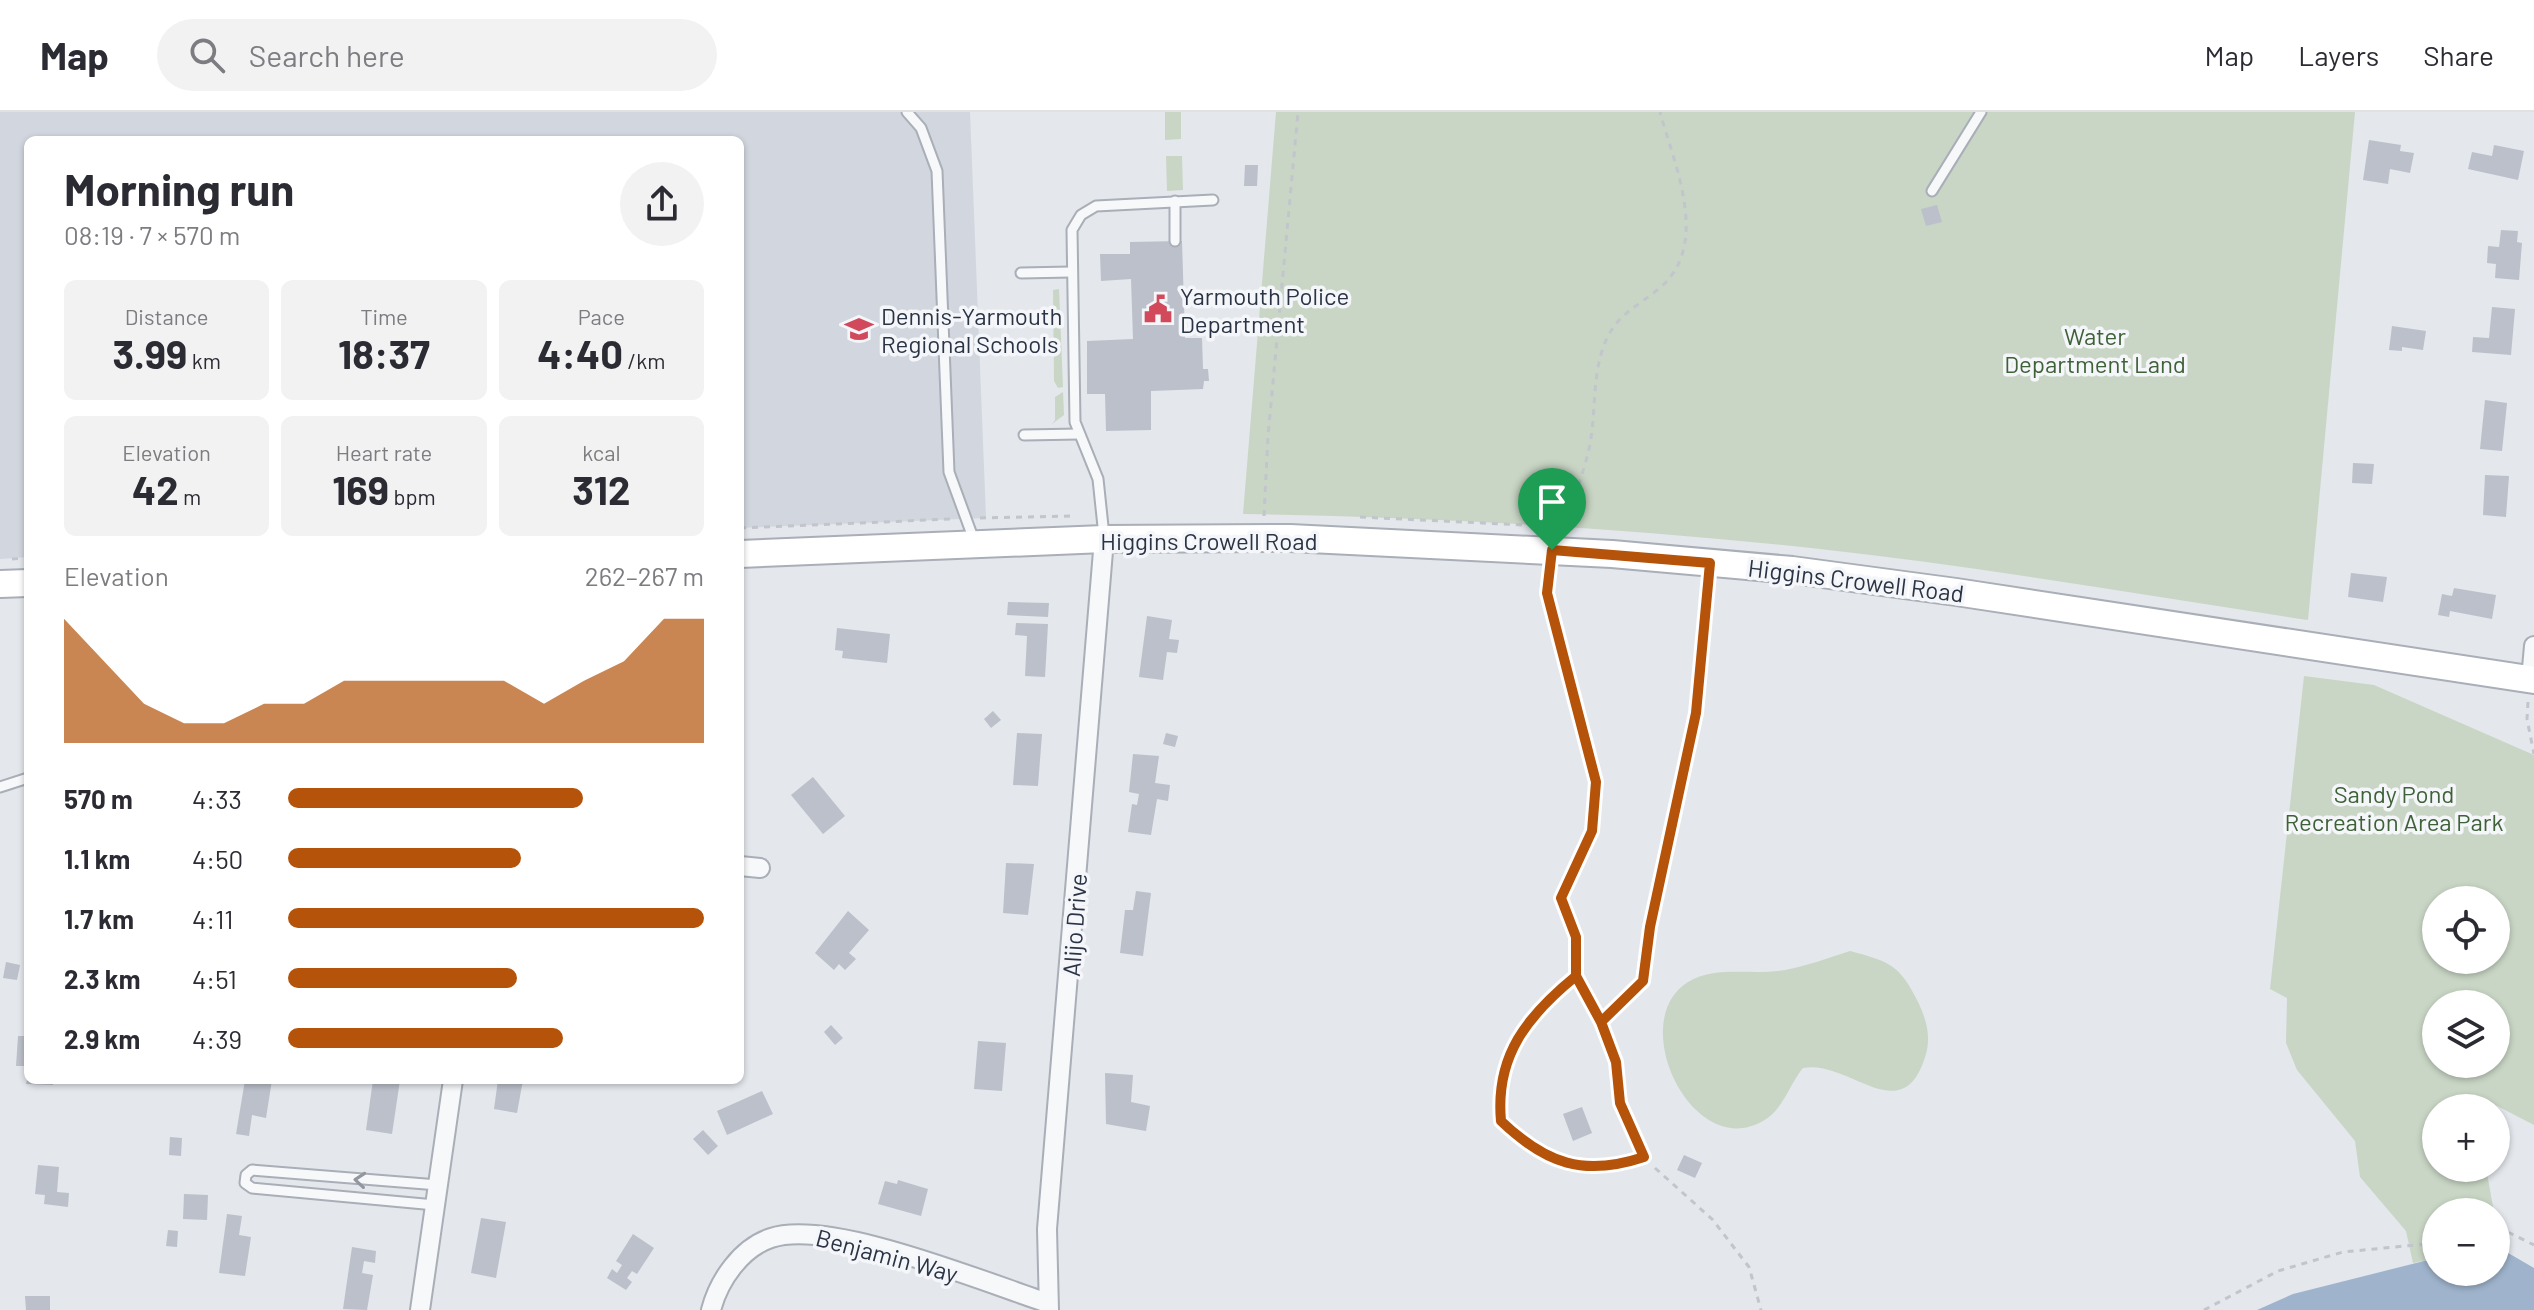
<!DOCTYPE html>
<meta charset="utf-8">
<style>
body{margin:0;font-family:Barlow,sans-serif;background:#f2f2f3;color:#2b2b33;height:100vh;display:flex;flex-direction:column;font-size:30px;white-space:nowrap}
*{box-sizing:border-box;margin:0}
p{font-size:26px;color:#7c7c81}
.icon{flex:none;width:44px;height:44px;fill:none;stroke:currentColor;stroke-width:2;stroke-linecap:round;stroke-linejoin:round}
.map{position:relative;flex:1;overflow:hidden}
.sheet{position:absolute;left:24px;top:24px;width:720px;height:948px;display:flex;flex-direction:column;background:#fff;border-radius:12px;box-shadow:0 2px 6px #0004}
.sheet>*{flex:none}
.controls{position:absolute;left:2422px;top:774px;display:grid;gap:16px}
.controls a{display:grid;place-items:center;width:88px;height:88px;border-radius:50%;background:#fff;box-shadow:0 2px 6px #0004;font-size:40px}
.pin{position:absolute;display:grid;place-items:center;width:68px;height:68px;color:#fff;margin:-82px -34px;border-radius:50% 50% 50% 0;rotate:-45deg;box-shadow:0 0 8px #0007}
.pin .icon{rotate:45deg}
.round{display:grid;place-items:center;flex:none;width:84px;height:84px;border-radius:42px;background:#f2f2f3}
.overview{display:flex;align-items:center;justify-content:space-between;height:136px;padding:0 40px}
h1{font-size:44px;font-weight:700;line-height:60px}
.metrics{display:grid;grid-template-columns:repeat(3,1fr);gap:12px;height:136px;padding:8px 40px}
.metrics div{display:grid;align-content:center;border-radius:12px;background:#f2f2f3;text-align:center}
.metrics b{font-size:40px;font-weight:700}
.metrics small{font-size:22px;font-weight:400}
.metrics p{font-size:22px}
.chart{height:224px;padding:16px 40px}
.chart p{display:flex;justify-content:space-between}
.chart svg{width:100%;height:144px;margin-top:8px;fill:#b45309;opacity:.7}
ul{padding:0 40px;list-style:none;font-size:26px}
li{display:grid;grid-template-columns:128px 96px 1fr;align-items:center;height:60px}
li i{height:20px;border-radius:10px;background:#b45309}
header{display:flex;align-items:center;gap:48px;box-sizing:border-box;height:112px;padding:0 40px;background:#fff;border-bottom:2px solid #e1e1e2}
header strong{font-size:38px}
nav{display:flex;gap:44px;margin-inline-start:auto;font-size:28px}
.search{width:560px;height:72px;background:#f2f2f3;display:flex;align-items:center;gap:20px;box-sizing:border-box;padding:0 28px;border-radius:44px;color:#7c7c81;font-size:30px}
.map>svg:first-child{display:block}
.built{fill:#d2d6de}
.green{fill:#c9d6c5;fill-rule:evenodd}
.water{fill:#9fb4cc}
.building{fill:#bbc0ca}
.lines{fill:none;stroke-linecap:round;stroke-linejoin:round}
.service-casing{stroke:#a9aeb7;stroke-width:13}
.minor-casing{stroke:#a9aeb7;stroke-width:22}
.secondary-casing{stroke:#a9aeb7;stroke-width:30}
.path{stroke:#c2c5cb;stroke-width:3;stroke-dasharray:6 6;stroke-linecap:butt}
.service{stroke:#f7f8fa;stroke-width:9}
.minor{stroke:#f7f8fa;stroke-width:18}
.secondary{stroke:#fff;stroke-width:26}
.oneway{stroke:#9196a0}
.route-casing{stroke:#fff;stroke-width:16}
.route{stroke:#b45309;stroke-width:10}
.labels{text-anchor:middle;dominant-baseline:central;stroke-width:7;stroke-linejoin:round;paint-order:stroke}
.poi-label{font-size:24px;fill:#2b3445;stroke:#f4f6f9;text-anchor:start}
.park-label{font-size:24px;fill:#3f6138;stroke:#f4f6f9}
.street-label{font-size:24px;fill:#2b3445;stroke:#f4f6f9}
</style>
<header>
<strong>Map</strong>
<div class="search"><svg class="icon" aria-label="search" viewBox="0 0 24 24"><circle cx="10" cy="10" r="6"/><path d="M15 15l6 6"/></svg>Search here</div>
<nav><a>Map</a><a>Layers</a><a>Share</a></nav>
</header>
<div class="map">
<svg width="2534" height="1198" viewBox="0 0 2534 1198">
<rect width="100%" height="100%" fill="#e4e7ec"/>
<path class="built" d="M0,0H970L986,406L740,416V28H28V445L0,447Z"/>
<g class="green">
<path d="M1165,0H1181V27L1165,28Z"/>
<path d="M1276,0H2355L2308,508C2142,483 1977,454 1811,436C1622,416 1433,405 1243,402Z"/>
<path d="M1166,44H1182L1183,78L1167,79Z"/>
<path d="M1059,177L1063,275L1058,276L1054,269L1053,178Z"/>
<path d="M1063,280L1064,303L1052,312L1055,308V285Z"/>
<path d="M2304,564L2374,573L2534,643V1013L2478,984L2477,996H2436V1056H2486L2494,1100H2436V1146L2413,1151L2406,1119L2360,1065L2355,1029L2297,958L2286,931L2287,886L2270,877ZM2436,788H2496V848H2436ZM2436,892H2496V952H2436Z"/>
<path d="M1850,839C1891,850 1900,853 1919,892C1928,912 1932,929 1923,951C1899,1015 1847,947 1803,956C1789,973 1783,998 1763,1009C1692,1050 1625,909 1688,870C1716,853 1754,864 1785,858C1807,854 1828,846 1850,839Z"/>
</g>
<path class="water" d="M2503,1138L2534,1156V1198H2257L2293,1182L2436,1146V1160H2496V1139Z"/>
<g class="building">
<path d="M2369,28L2401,33L2400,39L2414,41L2410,61L2390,57L2388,72L2363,68Z"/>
<path d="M2494,33L2524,39L2518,68L2468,57L2472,40L2492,44Z"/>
<path d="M1245,53H1258L1257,74H1244Z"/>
<path d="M1937,93L1942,110L1926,114L1921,97Z"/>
<path d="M2501,118L2518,119L2517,130L2522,131L2519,168L2495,166L2496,152L2487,151L2488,134L2499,135Z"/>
<path d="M1182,129L1185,226H1202L1203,257H1208L1209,269H1204L1203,277L1151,279V318L1106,319L1105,282H1087V229L1133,227L1131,167L1101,169L1100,142H1130V130Z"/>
<path d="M2492,195L2515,197L2511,243L2472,240L2473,225L2489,226Z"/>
<path d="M2392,214L2426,219L2423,238L2402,235V239L2389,238Z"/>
<path d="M2485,288L2507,291L2502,339L2480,337Z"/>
<path d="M2353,351L2374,352L2372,372L2352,371Z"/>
<path d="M2485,363L2509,364L2506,405L2483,403Z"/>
<path d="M2351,461L2387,465L2383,490L2348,485Z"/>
<path d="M2454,476L2496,483L2492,507L2450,499L2449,505L2438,503L2442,482L2452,484Z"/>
<path d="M1008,490L1049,491L1048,505L1007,503Z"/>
<path d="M1147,504L1172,508L1169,527L1179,528L1177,541L1167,540L1163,568L1139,565Z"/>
<path d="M1016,511L1048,512L1045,565L1025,564L1027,524L1015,523Z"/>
<path d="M837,516L890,522L887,551L842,546L843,539L835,538Z"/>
<path d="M993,599L1001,608L991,616L984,607Z"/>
<path d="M1017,621L1042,622L1038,674L1013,673Z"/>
<path d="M1166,621L1178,624L1175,635L1163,632Z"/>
<path d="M1133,642L1159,644L1155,671L1170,673L1168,689L1157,687L1151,723L1128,720L1132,692L1137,693L1139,682L1129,680Z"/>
<path d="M813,665L845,704L823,722L791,683Z"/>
<path d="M1006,751L1034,752L1028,803L1003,801Z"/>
<path d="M1136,779L1151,781L1143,844L1120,841L1125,798H1133Z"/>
<path d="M848,799L869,818L849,841L856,847L845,858L839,852L834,858L815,841Z"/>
<path d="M6,850L20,853L17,868L3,866Z"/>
<path d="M831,913L843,926L835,933L824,920Z"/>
<path d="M18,924H28V954H16Z"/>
<path d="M978,929L1006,931L1002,979L974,977Z"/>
<path d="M1105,961L1133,963L1131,990L1150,994L1146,1019L1106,1012Z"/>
<path d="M27,968H53V973L26,972Z"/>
<path d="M245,968H272L266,1006L252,1003L249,1024L236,1022Z"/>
<path d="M373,968H400L392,1022L366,1018Z"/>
<path d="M498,968H523L517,1001L494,997Z"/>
<path d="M762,979L773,1002L727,1023L717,999Z"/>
<path d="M1582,995L1592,1021L1573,1029L1563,1002Z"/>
<path d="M703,1018L718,1034L708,1043L693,1027Z"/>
<path d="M170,1025L182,1026L181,1044L169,1043Z"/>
<path d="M1684,1043L1702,1051L1695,1066L1677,1058Z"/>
<path d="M38,1053L59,1055L57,1080L69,1081L68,1095L44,1092L45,1083L35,1082Z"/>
<path d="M898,1068L928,1077L921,1104L878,1092L885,1069L897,1072Z"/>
<path d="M184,1082L208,1083L207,1108L183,1107Z"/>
<path d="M227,1102L242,1104L239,1123L251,1125L245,1164L219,1161Z"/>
<path d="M481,1106L506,1110L496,1166L471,1161Z"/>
<path d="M168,1118L178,1119L177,1135L166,1134Z"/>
<path d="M633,1122L654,1136L637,1162L632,1159L627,1166L632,1170L626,1178L607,1166L612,1157L617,1161L622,1153L616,1149Z"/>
<path d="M352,1135L376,1139L375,1151L364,1149L362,1161L373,1163L367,1198L343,1197Z"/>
<path d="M25,1184H50V1198H26Z"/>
</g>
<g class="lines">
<defs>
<g id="service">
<path d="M907,0L921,16L937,59L949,360L975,431"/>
<path d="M1932,79L1981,0"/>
<path d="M1175,89V129"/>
<path d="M1021,161L1071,160"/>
<path d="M1024,323L1079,322"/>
<path d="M1104,424L1098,367L1075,310L1072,118L1081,103L1096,94L1213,88"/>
<path d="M0,675L28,666"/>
<path d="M1644,1045L1620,991L1616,950L1601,910L1643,869L1650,815L1696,601L1710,452"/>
<path d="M435,1093L252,1076L245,1071L246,1063L252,1058L438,1073"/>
</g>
<g id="minor">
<path d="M2531,567L2534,534"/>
<path d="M740,754L760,756"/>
<path d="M420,1198L453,968"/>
<path d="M711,1198C719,1168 741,1136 771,1126C830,1106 986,1171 1048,1191"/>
<path d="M1049,1198L1047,1117L1104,427"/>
</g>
<g id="secondary">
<path d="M740,442L1104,427L1290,426L1612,442L1792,458L1956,480L2534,568"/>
<path d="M0,472L28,471"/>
</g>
</defs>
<use href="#service" class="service-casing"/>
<use href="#minor" class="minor-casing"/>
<use href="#secondary" class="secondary-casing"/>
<g class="path">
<path d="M1264,404L1268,324L1298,0"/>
<path d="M1360,405L1524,413"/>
<path d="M980,406L1072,404"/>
<path d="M740,416L952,407"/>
<path d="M1561,418C1571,392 1583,364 1589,337C1596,305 1592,271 1602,239C1614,201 1636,197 1662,174C1710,130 1674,52 1660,0"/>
<path d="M12,447L28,446"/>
<path d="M1550,459L1547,481L1596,670L1592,719L1561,786L1576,825V864C1528,903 1495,945 1501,1009C1535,1042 1581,1066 1629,1050"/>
<path d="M2528,590L2527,607L2534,642"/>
<path d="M1576,864L1593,896"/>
<path d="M1655,1056L1712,1107L1749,1155L1761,1198"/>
<path d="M2496,1123L2510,1121L2534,1133"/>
<path d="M2204,1198L2278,1159L2343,1140L2436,1131"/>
</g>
<use href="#service" class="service"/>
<use href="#minor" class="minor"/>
<use href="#secondary" class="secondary"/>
</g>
<defs><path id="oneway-chevron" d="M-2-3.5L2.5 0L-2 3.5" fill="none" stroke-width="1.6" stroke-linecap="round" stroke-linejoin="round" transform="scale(2)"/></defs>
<use class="oneway" href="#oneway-chevron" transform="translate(360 1068) rotate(-175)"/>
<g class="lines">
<defs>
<path id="route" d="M1552,438L1547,481L1596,670L1592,719L1561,786L1576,825V864L1601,910L1616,950L1620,991L1644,1045C1584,1065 1546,1052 1501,1009C1495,944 1527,904 1576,864L1601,910L1643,869L1650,815L1696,601L1710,451L1552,438"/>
</defs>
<use href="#route" class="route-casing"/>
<use href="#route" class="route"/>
</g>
<defs>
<symbol id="civic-bare" viewBox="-9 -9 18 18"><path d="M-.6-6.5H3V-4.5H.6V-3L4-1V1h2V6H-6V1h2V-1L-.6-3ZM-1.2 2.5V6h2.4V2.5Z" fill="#d1495b" stroke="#f4f6f9" stroke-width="2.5" paint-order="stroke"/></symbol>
<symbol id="school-bare" viewBox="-9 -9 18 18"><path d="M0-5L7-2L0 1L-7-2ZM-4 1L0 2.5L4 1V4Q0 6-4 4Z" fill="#d1495b" stroke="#f4f6f9" stroke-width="2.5" paint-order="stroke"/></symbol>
</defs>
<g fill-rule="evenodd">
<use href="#civic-bare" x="1138" y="177" width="40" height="40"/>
<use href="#school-bare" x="839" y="197" width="40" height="40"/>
</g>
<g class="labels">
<g class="poi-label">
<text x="1180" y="183">Yarmouth Police<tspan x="1180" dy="28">Department</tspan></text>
<text x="881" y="203">Dennis-Yarmouth<tspan x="881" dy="28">Regional Schools</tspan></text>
</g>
<g class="park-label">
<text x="2095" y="223">Water<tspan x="2095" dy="28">Department Land</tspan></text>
<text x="2394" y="681">Sandy Pond<tspan x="2394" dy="28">Recreation Area Park</tspan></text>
</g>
<g class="street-label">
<text x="1209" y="428">Higgins Crowell Road</text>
<text transform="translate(1856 468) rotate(7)">Higgins Crowell Road</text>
<text transform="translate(1074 813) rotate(-86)">Alijo Drive</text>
<text transform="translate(887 1143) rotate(15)">Benjamin Way</text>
</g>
</g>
</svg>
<div class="controls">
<a><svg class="icon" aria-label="locate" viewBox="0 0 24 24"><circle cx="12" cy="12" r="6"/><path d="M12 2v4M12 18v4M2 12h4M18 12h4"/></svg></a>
<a><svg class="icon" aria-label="layers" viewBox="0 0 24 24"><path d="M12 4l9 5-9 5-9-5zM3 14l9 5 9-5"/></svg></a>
<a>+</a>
<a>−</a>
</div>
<div class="pin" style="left:1552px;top:438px;background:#1e9e55"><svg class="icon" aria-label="arrive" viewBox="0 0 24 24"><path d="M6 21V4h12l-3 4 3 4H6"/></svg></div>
<section class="sheet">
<div class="overview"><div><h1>Morning run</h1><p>08:19 · 7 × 570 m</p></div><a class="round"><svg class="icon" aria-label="share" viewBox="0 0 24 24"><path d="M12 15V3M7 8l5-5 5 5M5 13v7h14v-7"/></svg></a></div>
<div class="metrics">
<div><p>Distance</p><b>3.99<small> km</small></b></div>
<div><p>Time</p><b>18:37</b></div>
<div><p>Pace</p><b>4:40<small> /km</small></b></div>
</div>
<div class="metrics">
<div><p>Elevation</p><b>42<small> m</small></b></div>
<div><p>Heart rate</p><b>169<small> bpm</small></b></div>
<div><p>kcal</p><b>312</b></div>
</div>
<div class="chart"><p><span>Elevation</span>262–267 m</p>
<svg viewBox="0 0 160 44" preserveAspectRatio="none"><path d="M0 44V6L10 19L20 32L30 38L40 38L50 32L60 32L70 25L80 25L90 25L100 25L110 25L120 32L130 25L140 19L150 6L160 6V44z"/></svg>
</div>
<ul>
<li><b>570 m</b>4:33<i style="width:71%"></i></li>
<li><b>1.1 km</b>4:50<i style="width:56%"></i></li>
<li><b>1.7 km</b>4:11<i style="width:100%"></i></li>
<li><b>2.3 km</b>4:51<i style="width:55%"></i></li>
<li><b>2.9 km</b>4:39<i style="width:66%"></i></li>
</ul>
</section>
</div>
